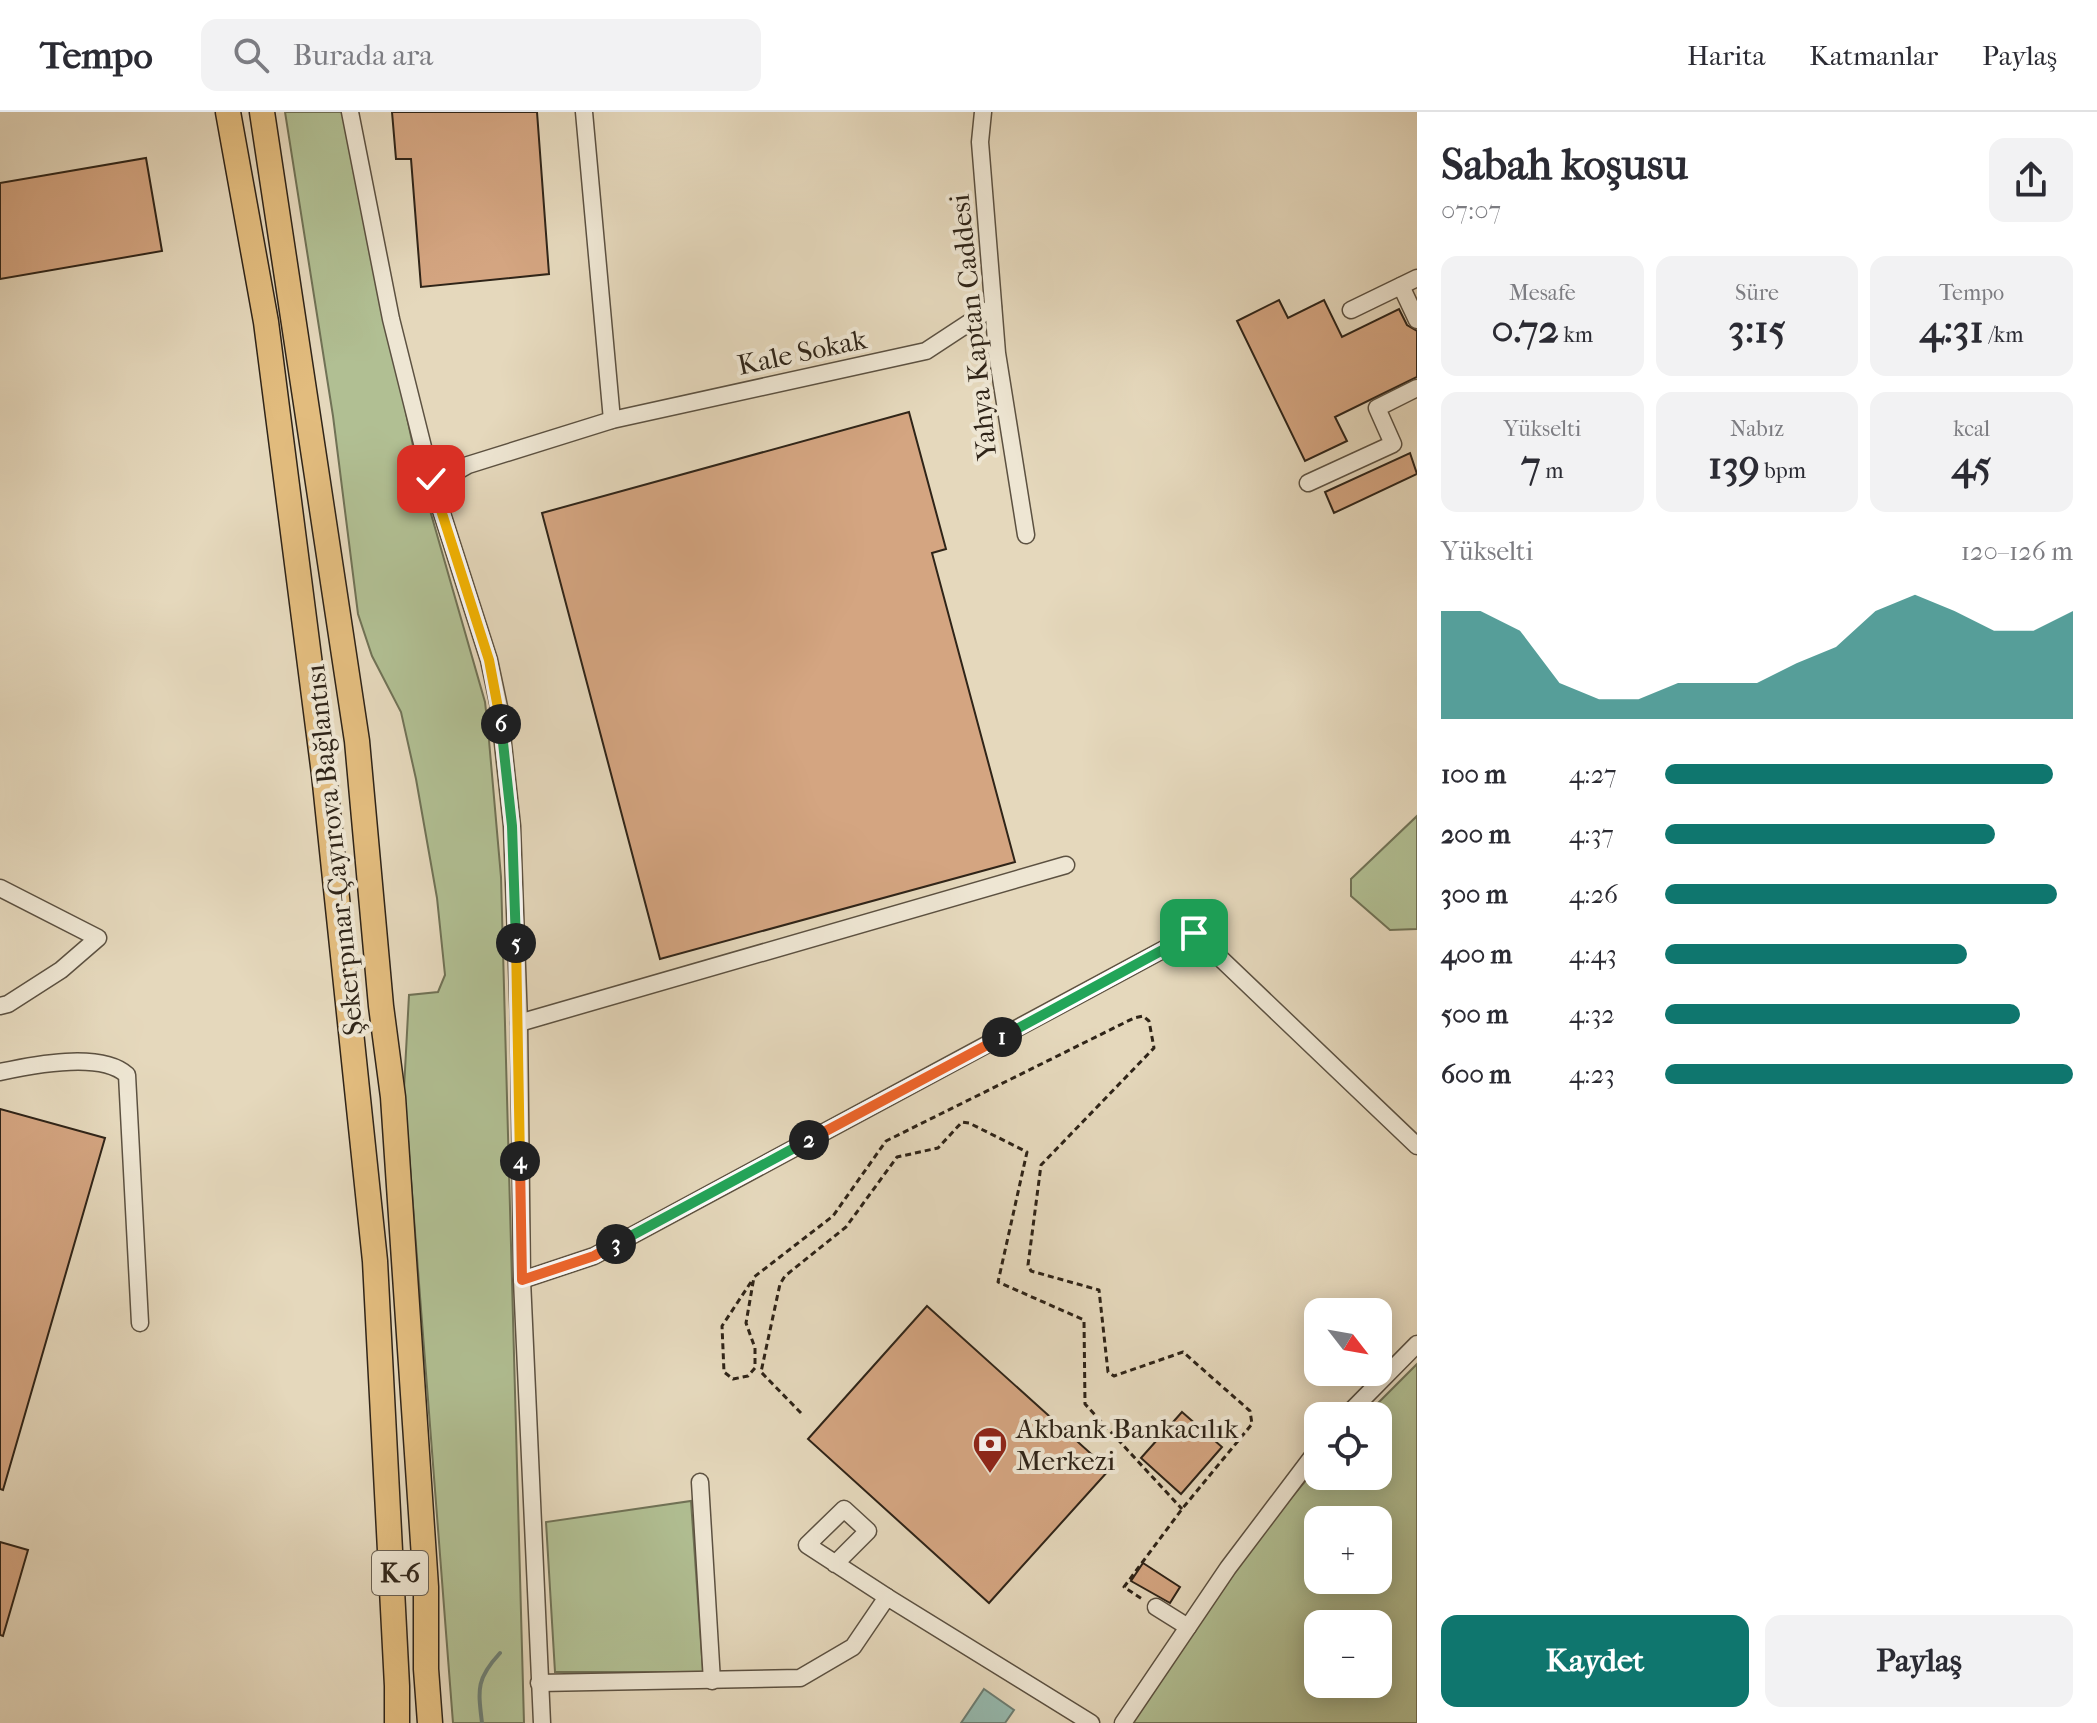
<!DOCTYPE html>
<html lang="tr">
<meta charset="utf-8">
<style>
body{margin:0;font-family:"IM FELL French Canon",serif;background:#f2f2f3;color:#2b2b33;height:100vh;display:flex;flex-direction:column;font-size:30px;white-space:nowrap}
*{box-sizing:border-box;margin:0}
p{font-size:26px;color:#7c7c81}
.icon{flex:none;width:44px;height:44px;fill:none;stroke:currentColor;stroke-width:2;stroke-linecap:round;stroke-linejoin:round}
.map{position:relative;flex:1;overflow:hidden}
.sheet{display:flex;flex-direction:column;background:#fff;width:680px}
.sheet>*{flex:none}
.needle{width:52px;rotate:121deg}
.buttons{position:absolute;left:1304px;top:1186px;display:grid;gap:16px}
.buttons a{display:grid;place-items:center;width:88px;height:88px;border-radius:16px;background:#fff;box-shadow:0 4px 20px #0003;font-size:40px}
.pin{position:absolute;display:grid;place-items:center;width:68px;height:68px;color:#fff;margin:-34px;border-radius:16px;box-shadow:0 4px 12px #0006}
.km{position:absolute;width:40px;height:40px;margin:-20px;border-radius:50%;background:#222;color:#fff;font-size:22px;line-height:40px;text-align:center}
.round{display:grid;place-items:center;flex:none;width:84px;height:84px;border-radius:16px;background:#f2f2f3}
.summary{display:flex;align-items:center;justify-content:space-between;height:136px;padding:0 24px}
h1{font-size:44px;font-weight:700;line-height:60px}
.stats{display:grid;grid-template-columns:repeat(3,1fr);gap:12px;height:136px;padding:8px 24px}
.stats div{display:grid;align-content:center;border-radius:16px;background:#f2f2f3;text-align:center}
.stats b{font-size:40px;font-weight:700}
.stats small{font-size:22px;font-weight:400}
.stats p{font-size:22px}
.chart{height:224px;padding:16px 24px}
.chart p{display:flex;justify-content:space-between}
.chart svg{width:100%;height:144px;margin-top:8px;fill:#0f766e;opacity:.7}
.primary-button{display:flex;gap:16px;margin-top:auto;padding:16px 24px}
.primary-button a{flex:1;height:92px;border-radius:16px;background:#0f766e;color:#fff;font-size:32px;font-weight:700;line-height:92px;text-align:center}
.primary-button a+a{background:#f2f2f3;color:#2b2b33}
ul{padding:0 24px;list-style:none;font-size:26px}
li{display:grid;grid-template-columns:128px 96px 1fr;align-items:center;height:60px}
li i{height:20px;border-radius:10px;background:#0f766e}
header{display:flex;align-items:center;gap:48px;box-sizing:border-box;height:112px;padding:0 40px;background:#fff;border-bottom:2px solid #e1e1e2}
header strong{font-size:38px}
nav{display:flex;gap:44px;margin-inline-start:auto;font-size:28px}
.search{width:560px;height:72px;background:#f2f2f3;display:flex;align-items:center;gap:20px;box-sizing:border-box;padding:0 28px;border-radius:16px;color:#7c7c81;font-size:30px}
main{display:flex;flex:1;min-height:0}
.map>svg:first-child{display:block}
.green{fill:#b1bf93;stroke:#707256;stroke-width:2;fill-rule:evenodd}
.water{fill:#96baaf;stroke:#6d7e73;stroke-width:2}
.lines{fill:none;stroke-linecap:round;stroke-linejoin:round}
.stream{stroke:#6d7e73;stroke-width:4}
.building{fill:#d4a581;stroke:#2f2418;stroke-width:2}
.minor-casing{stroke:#5c5141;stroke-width:19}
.highway-casing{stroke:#2f2418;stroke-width:27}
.path{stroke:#2f2418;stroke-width:3;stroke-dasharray:6 4;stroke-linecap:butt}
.minor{stroke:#eee6d3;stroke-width:16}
.highway{stroke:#e2bc7e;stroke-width:24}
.split-1-casing{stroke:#fff;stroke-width:16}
.split-2-casing{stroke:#fff;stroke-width:16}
.split-3-casing{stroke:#fff;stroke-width:16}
.split-4-casing{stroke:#fff;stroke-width:16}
.split-5-casing{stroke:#fff;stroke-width:16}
.split-6-casing{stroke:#fff;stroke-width:16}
.split-7-casing{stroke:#fff;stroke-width:16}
.split-1{stroke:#22a559;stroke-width:10}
.split-2{stroke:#f0652b;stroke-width:10}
.split-3{stroke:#22a559;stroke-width:10}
.split-4{stroke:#f0652b;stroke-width:10}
.split-5{stroke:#f5b400;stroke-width:10}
.split-6{stroke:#22a559;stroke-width:10}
.split-7{stroke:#f5b400;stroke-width:10}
.labels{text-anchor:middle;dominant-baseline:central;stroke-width:8;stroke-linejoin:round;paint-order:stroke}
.shield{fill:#eee6d3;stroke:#685e50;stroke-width:2}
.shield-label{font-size:26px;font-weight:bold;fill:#2f2418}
.street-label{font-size:28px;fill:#2f2418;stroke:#eee6d3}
.poi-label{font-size:28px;fill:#2f2418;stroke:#eee6d3;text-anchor:start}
</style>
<header>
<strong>Tempo</strong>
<div class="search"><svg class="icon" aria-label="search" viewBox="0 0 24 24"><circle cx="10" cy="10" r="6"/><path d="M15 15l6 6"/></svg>Burada ara</div>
<nav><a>Harita</a><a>Katmanlar</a><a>Paylaş</a></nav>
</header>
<main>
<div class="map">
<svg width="1417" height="1611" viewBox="0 0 1417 1611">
<rect width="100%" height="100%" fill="#e5d8bc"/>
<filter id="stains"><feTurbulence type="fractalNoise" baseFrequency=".0025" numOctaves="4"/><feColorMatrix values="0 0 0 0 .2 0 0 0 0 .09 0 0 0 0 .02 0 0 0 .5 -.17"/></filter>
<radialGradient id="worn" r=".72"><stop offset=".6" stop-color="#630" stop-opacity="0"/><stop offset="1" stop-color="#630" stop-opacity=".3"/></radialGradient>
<g class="green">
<path d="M285,0H343L417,353L485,590L488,617L501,765L524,1611H453L404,977L409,883L438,880L445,863L437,786L416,667L401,600L372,544L358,502L333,304Z"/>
<path d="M1417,704V817L1390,818L1351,784V767Z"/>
<path d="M1417,1252V1611H1131L1264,1418L1318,1354V1364H1378V1304H1365ZM1318,1408H1378V1468H1318ZM1318,1512H1378V1572H1318Z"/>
<path d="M691,1389L703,1560H555L546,1410Z"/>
</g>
<path class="water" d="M984,1577L1014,1598L1005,1611H961Z"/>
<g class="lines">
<path class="stream" d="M482,1611C478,1577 476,1567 500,1541"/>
</g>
<g class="building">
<path d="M392,0H537L549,162L421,175L411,47H396Z"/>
<path d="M146,46L162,139L0,167V71Z"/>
<path d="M1279,188L1288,206L1324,188L1342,225L1399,197L1407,213L1417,219V265L1335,305L1347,329L1305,349L1237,209Z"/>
<path d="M909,300L946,437L932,441L1015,750L660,847L542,401Z"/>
<path d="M1410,341L1417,362L1334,401L1325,380Z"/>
<path d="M0,997L105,1026L3,1378L0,1377Z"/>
<path d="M927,1194L1109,1358L989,1491L808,1327Z"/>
<path d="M1182,1300L1222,1335L1181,1382L1141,1346Z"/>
<path d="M0,1430L28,1438L3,1524L0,1523Z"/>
<path d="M1143,1451L1180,1475L1170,1491L1131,1469Z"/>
</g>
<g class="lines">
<defs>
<g id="minor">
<path d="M350,0L391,207L431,367L489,548L499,595L512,714L519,911L522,1168L542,1611"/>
<path d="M584,0L612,308"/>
<path d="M983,0L980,30L997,241L1026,423"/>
<path d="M1401,174L1417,208"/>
<path d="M1351,198L1417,166"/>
<path d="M431,367L447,365L468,353L612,308L926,239L993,195"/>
<path d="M1308,371L1393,332L1377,296L1417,276"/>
<path d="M0,776L98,826L61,858L8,892L0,894"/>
<path d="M519,911L1066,753"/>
<path d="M0,960C32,953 101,939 127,963L140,1211"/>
<path d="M522,1168L594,1144L1194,821L1417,1034"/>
<path d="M1346,1304L1417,1232"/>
<path d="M700,1370L712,1569"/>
<path d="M835,1452L868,1419L844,1397L807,1433L887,1485"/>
<path d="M1156,1495L1188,1515"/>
<path d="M539,1571L800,1566L853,1535L887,1485L1091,1611"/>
<path d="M1123,1611L1228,1456L1318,1337"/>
</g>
<g id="highway">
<path d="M228,0L266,210L324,662L375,1149L397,1574V1611"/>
<path d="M262,0L357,629L381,894L393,985L426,1475V1557L430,1611"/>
</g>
</defs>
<use href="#minor" class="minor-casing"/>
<use href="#highway" class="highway-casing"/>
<g class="path">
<path d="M751,1170L722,1214L724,1260L733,1267L748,1264L755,1256V1236L746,1211L754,1165L833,1104L886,1029L1134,906L1143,904L1149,909L1154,936L1041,1053L1028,1153L1031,1159L1099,1178L1108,1260L1114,1264L1183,1240L1250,1299L1252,1312L1182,1397L1124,1475L1142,1487"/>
<path d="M801,1301L761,1260L780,1172L785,1164L846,1115L897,1045L938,1036L962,1010L969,1011L1027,1040L998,1170L1084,1208L1085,1292L1182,1397"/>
</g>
<use href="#minor" class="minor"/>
<use href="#highway" class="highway"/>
</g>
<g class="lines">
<defs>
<path id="split-1" d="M1002,925L1194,821"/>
<path id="split-2" d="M809,1028L1002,925"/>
<path id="split-3" d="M616,1132L809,1028"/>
<path id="split-4" d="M520,1049L522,1168L594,1144L616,1132"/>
<path id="split-5" d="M516,831L520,1049"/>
<path id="split-6" d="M501,612L512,714L516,831"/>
<path id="split-7" d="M431,367L489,548L501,612"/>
</defs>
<use href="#split-1" class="split-1-casing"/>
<use href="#split-2" class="split-2-casing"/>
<use href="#split-3" class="split-3-casing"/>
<use href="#split-4" class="split-4-casing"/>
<use href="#split-5" class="split-5-casing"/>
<use href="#split-6" class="split-6-casing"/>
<use href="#split-7" class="split-7-casing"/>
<use href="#split-1" class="split-1"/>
<use href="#split-2" class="split-2"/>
<use href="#split-3" class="split-3"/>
<use href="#split-4" class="split-4"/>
<use href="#split-5" class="split-5"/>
<use href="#split-6" class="split-6"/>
<use href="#split-7" class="split-7"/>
</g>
<defs>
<symbol id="bank-pin" viewBox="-11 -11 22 30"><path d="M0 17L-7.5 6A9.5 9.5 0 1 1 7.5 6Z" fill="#8f2418" stroke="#eee6d3"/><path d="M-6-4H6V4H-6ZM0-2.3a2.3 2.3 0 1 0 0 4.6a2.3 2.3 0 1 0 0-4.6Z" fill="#fff"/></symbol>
</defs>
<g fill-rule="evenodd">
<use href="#bank-pin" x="970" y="1312" width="40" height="54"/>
</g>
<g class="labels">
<rect class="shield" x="372" y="1439" width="56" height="44" rx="6"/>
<g class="shield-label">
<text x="400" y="1461">K-6</text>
</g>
<g class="street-label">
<text transform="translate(973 215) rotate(-96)">Yahya Kaptan Caddesi</text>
<text transform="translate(802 240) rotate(-12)">Kale Sokak</text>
<text transform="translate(334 738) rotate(-96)">Şekerpınar-Çayırova Bağlantısı</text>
</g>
<g class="poi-label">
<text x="1016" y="1316">Akbank Bankacılık<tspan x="1016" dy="32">Merkezi</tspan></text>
</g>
</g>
<rect width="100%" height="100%" filter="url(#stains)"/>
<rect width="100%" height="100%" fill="url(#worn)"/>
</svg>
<div class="buttons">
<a><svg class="needle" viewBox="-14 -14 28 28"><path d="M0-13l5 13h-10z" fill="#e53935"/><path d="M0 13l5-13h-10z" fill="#7c7c81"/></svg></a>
<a><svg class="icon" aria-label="locate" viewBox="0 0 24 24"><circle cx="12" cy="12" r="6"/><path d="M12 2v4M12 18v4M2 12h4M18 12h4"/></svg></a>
<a>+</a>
<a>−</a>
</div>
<div class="pin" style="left:1194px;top:821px;background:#1e9e55"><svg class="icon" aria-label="arrive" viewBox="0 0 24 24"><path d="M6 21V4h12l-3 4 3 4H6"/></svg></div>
<div class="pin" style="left:431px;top:367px;background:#d93025"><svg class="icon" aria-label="check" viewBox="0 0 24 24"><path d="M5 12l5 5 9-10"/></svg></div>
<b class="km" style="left:1002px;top:925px">1</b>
<b class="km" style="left:809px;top:1028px">2</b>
<b class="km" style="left:616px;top:1132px">3</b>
<b class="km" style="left:520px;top:1049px">4</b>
<b class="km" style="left:516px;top:831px">5</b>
<b class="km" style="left:501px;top:612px">6</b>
</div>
<section class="sheet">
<div class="summary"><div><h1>Sabah koşusu</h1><p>07:07</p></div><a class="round"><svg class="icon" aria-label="share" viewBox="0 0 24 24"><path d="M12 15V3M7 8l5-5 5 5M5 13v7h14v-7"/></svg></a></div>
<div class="stats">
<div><p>Mesafe</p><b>0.72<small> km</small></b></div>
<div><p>Süre</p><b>3:15</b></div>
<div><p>Tempo</p><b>4:31<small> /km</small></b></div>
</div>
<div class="stats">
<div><p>Yükselti</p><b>7<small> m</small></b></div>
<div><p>Nabız</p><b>139<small> bpm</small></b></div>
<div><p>kcal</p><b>45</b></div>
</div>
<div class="chart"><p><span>Yükselti</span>120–126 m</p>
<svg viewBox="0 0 160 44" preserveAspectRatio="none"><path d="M0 44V11L10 11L20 17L30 33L40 38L50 38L60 33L70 33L80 33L90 27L100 22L110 11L120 6L130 11L140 17L150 17L160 11V44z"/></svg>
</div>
<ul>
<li><b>100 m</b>4:27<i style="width:95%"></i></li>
<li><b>200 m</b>4:37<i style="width:81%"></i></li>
<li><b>300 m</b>4:26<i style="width:96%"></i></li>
<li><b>400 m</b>4:43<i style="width:74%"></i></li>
<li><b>500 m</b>4:32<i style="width:87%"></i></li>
<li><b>600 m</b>4:23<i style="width:100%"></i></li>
</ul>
<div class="primary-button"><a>Kaydet</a><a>Paylaş</a></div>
</section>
</main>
